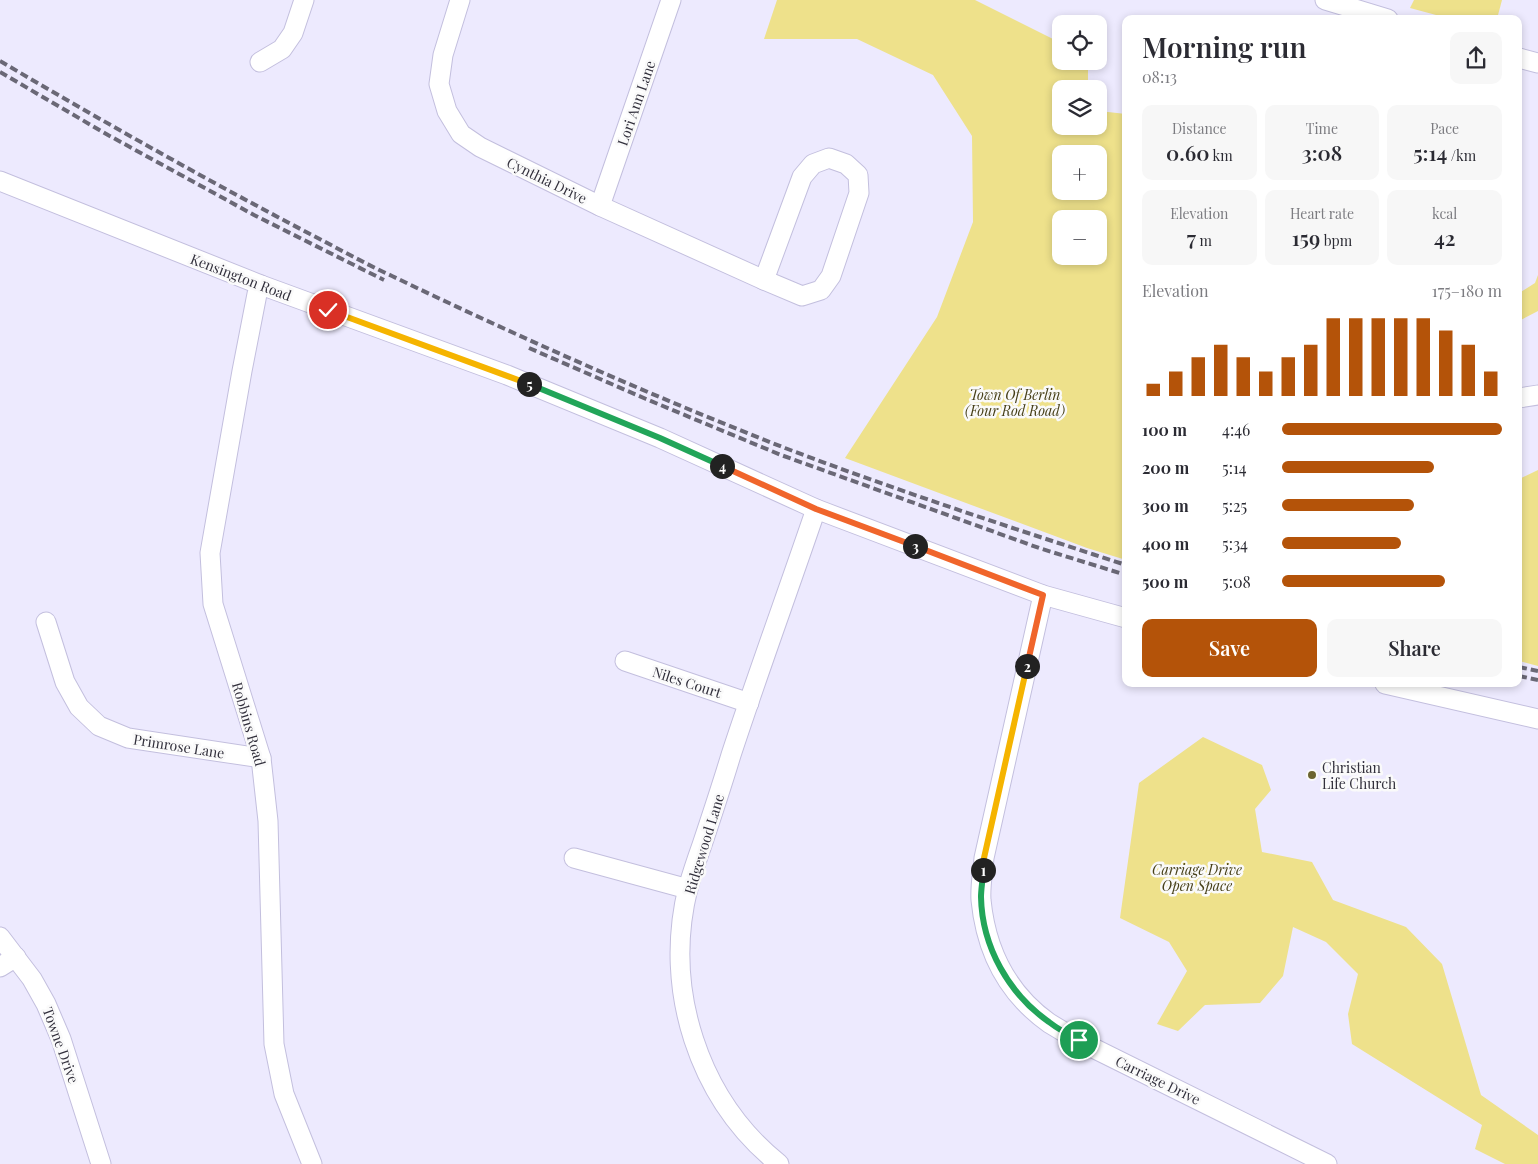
<!DOCTYPE html>
<meta charset="utf-8">
<style>
body{margin:0;font-family:"Playfair Display",serif;background:#f7f7f7;color:#2b2b33;height:100vh;display:flex;flex-direction:column;font-size:19px;white-space:nowrap}
*{box-sizing:border-box;margin:0}
p{font-size:16px;color:#7c7c81}
.icon{flex:none;width:28px;height:28px;fill:none;stroke:currentColor;stroke-width:2;stroke-linecap:round;stroke-linejoin:round}
.map{position:relative;flex:1;overflow:hidden}
.panel{position:absolute;left:1122px;top:15px;width:400px;height:672px;display:flex;flex-direction:column;background:#fff;border-radius:10px;box-shadow:0 2px 8px #0003}
.panel>*{flex:none}
.fabs{position:absolute;left:1052px;top:15px;display:grid;gap:10px}
.fabs a{display:grid;place-items:center;width:55px;height:55px;border-radius:10px;background:#fff;box-shadow:0 2px 8px #0003;font-size:25px}
.pin{position:absolute;display:grid;place-items:center;width:42px;height:42px;color:#fff;margin:-21px;border:2px solid #fff;border-radius:50%;box-shadow:0 1px 5px #0007}
.km{position:absolute;width:25px;height:25px;margin:-12px;border-radius:50%;background:#222;color:#fff;font-size:14px;line-height:25px;text-align:center}
.round{display:grid;place-items:center;flex:none;width:52px;height:52px;border-radius:10px;background:#f7f7f7}
.overview{display:flex;align-items:center;justify-content:space-between;height:85px;padding:0 20px}
h1{font-size:28px;font-weight:600;line-height:38px}
.metrics{display:grid;grid-template-columns:repeat(3,1fr);gap:8px;height:85px;padding:5px 20px}
.metrics div{display:grid;align-content:center;border-radius:10px;background:#f7f7f7;text-align:center}
.metrics b{font-size:21px;font-weight:600}
.metrics small{font-size:14px;font-weight:400}
.metrics p{font-size:14px}
.chart{height:140px;padding:10px 20px}
.chart p{display:flex;justify-content:space-between}
.chart svg{width:100%;height:90px;margin-top:5px;stroke:#b45309;stroke-width:6}
.button{display:flex;gap:10px;margin-top:auto;padding:10px 20px}
.button a{flex:1;height:58px;border-radius:10px;background:#b45309;color:#fff;font-size:20px;font-weight:600;line-height:58px;text-align:center}
.button a+a{background:#f7f7f7;color:#2b2b33}
ul{padding:0 20px;list-style:none;font-size:16px}
li{display:grid;grid-template-columns:80px 60px 1fr;align-items:center;height:38px}
li i{height:12px;border-radius:6px;background:#b45309}
.map>svg:first-child{display:block}
.green{fill:#eee18b;fill-rule:evenodd}
.lines{fill:none;stroke-linecap:round;stroke-linejoin:round}
.minor-casing{stroke:#c3bfde;stroke-width:21}
.minor{stroke:#fff;stroke-width:19}
.rail{stroke:#6a6876;stroke-width:4;stroke-dasharray:8 4;stroke-linecap:butt}
.split-1-casing{stroke:#fff;stroke-width:10}
.split-2-casing{stroke:#fff;stroke-width:10}
.split-3-casing{stroke:#fff;stroke-width:10}
.split-4-casing{stroke:#fff;stroke-width:10}
.split-5-casing{stroke:#fff;stroke-width:10}
.split-6-casing{stroke:#fff;stroke-width:10}
.split-1{stroke:#22a559;stroke-width:6}
.split-2{stroke:#f5b400;stroke-width:6}
.split-3{stroke:#f0652b;stroke-width:6}
.split-4{stroke:#f0652b;stroke-width:6}
.split-5{stroke:#22a559;stroke-width:6}
.split-6{stroke:#f5b400;stroke-width:6}
.poi-dot{fill:#6c6430;stroke:#fafafa;stroke-width:2}
.labels{text-anchor:middle;dominant-baseline:central;stroke-width:5;stroke-linejoin:round;paint-order:stroke}
.street-label{font-size:14px;fill:#32303c;stroke:#fafafa}
.park-label{font-size:14px;font-style:italic;fill:#474019;stroke:#fafafa}
.poi-label{font-size:14px;fill:#32303c;stroke:#fafafa;text-anchor:start}
</style>
<div class="map">
<svg width="1538" height="1164" viewBox="0 0 1538 1164">
<rect width="100%" height="100%" fill="#edeafe"/>
<g class="green">
<path d="M777,0H975L1061,43V61H1088V89H1061V126H1099V111L1126,114V560L1087,548L845,458L937,317L973,222L972,136L933,75L857,39H764ZM1061,154H1099V191H1061ZM1061,219H1099V256H1061Z"/>
<path d="M1414,0H1502L1497,19H1451L1410,8Z"/>
<path d="M1538,275V311L1519,321V293L1535,283Z"/>
<path d="M1538,470V666L1519,661V479Z"/>
<path d="M1203,737L1262,765L1271,790L1255,809L1262,852L1312,862L1333,900L1406,927L1442,964L1481,1095L1538,1135V1164H1505L1475,1149L1482,1125L1352,1044L1348,1014L1358,974L1326,942L1293,927L1283,976L1260,1003L1205,1005L1178,1031L1157,1024L1187,971L1169,942L1120,918L1139,783Z"/>
</g>
<g class="lines">
<defs>
<g id="minor">
<path d="M460,0L443,55L439,84L447,111L461,134L480,147L600,206L764,280"/>
<path d="M1325,0L1388,19"/>
<path d="M1519,58L1538,63"/>
<path d="M260,62L282,49L293,33L304,0"/>
<path d="M829,158L846,164L858,175L859,193L831,276L821,290L802,296L764,280L802,177L813,164Z"/>
<path d="M0,181L261,285L507,375L660,438L816,509L1043,595L1126,618"/>
<path d="M600,206L671,0"/>
<path d="M261,285L257,294L242,371L210,553L213,604L261,758L268,821L274,1044L284,1094L312,1164"/>
<path d="M1519,398L1538,395"/>
<path d="M1043,595L984,858C983,871 980,886 981,900C986,951 1007,993 1049,1023C1059,1029 1069,1035 1079,1041L1327,1164"/>
<path d="M46,622L65,682L79,707L99,726L128,738L261,758"/>
<path d="M625,661L749,703"/>
<path d="M1385,684L1538,719"/>
<path d="M574,858L688,889"/>
<path d="M0,937L32,979L46,1004L61,1039L101,1164"/>
<path d="M0,967L16,957"/>
<path d="M779,1164C698,1099 663,989 688,888C692,874 697,859 702,845C712,815 722,785 731,755C758,673 788,591 816,509"/>
</g>
</defs>
<use href="#minor" class="minor-casing"/>
<use href="#minor" class="minor"/>
<g class="rail">
<path d="M0,61C102,121 205,179 310,234C337,248 364,263 392,276C521,338 652,396 785,448C898,491 1012,528 1126,565"/>
<path d="M0,72L108,135L254,215L384,280"/>
<path d="M529,348L646,399L781,455L1039,548L1126,575"/>
<path d="M1519,667L1538,671"/>
<path d="M1519,676L1538,680"/>
</g>
</g>
<g class="lines">
<defs>
<path id="split-1" d="M983,870C983,879 981,889 981,897C982,947 1009,994 1049,1022C1058,1029 1069,1035 1079,1040"/>
<path id="split-2" d="M983,870L984,858L1027,666"/>
<path id="split-3" d="M915,546L1043,595L1027,666"/>
<path id="split-4" d="M722,466L816,509L915,546"/>
<path id="split-5" d="M529,384L660,438L722,466"/>
<path id="split-6" d="M328,310L529,384"/>
</defs>
<use href="#split-1" class="split-1-casing"/>
<use href="#split-2" class="split-2-casing"/>
<use href="#split-3" class="split-3-casing"/>
<use href="#split-4" class="split-4-casing"/>
<use href="#split-5" class="split-5-casing"/>
<use href="#split-6" class="split-6-casing"/>
<use href="#split-1" class="split-1"/>
<use href="#split-2" class="split-2"/>
<use href="#split-3" class="split-3"/>
<use href="#split-4" class="split-4"/>
<use href="#split-5" class="split-5"/>
<use href="#split-6" class="split-6"/>
</g>
<circle class="poi-dot" cx="1312" cy="775" r="5"/>
<g class="labels">
<g class="street-label">
<text transform="translate(636 103) rotate(-71)">Lori Ann Lane</text>
<text transform="translate(547 180) rotate(26)">Cynthia Drive</text>
<text transform="translate(241 277) rotate(21)">Kensington Road</text>
<text transform="translate(687 682) rotate(18)">Niles Court</text>
<text transform="translate(249 724) rotate(74)">Robbins Road</text>
<text transform="translate(179 746) rotate(9)">Primrose Lane</text>
<text transform="translate(704 844) rotate(-73)">Ridgewood Lane</text>
<text transform="translate(61 1045) rotate(70)">Towne Drive</text>
<text transform="translate(1158 1080) rotate(26)">Carriage Drive</text>
</g>
<g class="park-label">
<text x="1015" y="394">Town Of Berlin<tspan x="1015" dy="16">(Four Rod Road)</tspan></text>
<text x="1197" y="869">Carriage Drive<tspan x="1197" dy="16">Open Space</tspan></text>
</g>
<g class="poi-label">
<text x="1322" y="767">Christian<tspan x="1322" dy="16">Life Church</tspan></text>
</g>
</g>
</svg>
<div class="fabs">
<a><svg class="icon" aria-label="locate" viewBox="0 0 24 24"><circle cx="12" cy="12" r="6"/><path d="M12 2v4M12 18v4M2 12h4M18 12h4"/></svg></a>
<a><svg class="icon" aria-label="layers" viewBox="0 0 24 24"><path d="M12 4l9 5-9 5-9-5zM3 14l9 5 9-5"/></svg></a>
<a>+</a>
<a>−</a>
</div>
<div class="pin" style="left:1079px;top:1040px;background:#1e9e55"><svg class="icon" aria-label="arrive" viewBox="0 0 24 24"><path d="M6 21V4h12l-3 4 3 4H6"/></svg></div>
<div class="pin" style="left:328px;top:310px;background:#d93025"><svg class="icon" aria-label="check" viewBox="0 0 24 24"><path d="M5 12l5 5 9-10"/></svg></div>
<b class="km" style="left:983px;top:870px">1</b>
<b class="km" style="left:1027px;top:666px">2</b>
<b class="km" style="left:915px;top:546px">3</b>
<b class="km" style="left:722px;top:466px">4</b>
<b class="km" style="left:529px;top:384px">5</b>
<section class="panel">
<div class="overview"><div><h1>Morning run</h1><p>08:13</p></div><a class="round"><svg class="icon" aria-label="share" viewBox="0 0 24 24"><path d="M12 15V3M7 8l5-5 5 5M5 13v7h14v-7"/></svg></a></div>
<div class="metrics">
<div><p>Distance</p><b>0.60<small> km</small></b></div>
<div><p>Time</p><b>3:08</b></div>
<div><p>Pace</p><b>5:14<small> /km</small></b></div>
</div>
<div class="metrics">
<div><p>Elevation</p><b>7<small> m</small></b></div>
<div><p>Heart rate</p><b>159<small> bpm</small></b></div>
<div><p>kcal</p><b>42</b></div>
</div>
<div class="chart"><p><span>Elevation</span>175–180 m</p>
<svg viewBox="0 0 160 44" preserveAspectRatio="none"><path d="M5 44V38M15 44V32M25 44V25M35 44V19M45 44V25M55 44V32M65 44V25M75 44V19M85 44V6M95 44V6M105 44V6M115 44V6M125 44V6M135 44V12M145 44V19M155 44V32"/></svg>
</div>
<ul>
<li><b>100 m</b>4:46<i style="width:100%"></i></li>
<li><b>200 m</b>5:14<i style="width:69%"></i></li>
<li><b>300 m</b>5:25<i style="width:60%"></i></li>
<li><b>400 m</b>5:34<i style="width:54%"></i></li>
<li><b>500 m</b>5:08<i style="width:74%"></i></li>
</ul>
<div class="button"><a>Save</a><a>Share</a></div>
</section>
</div>
